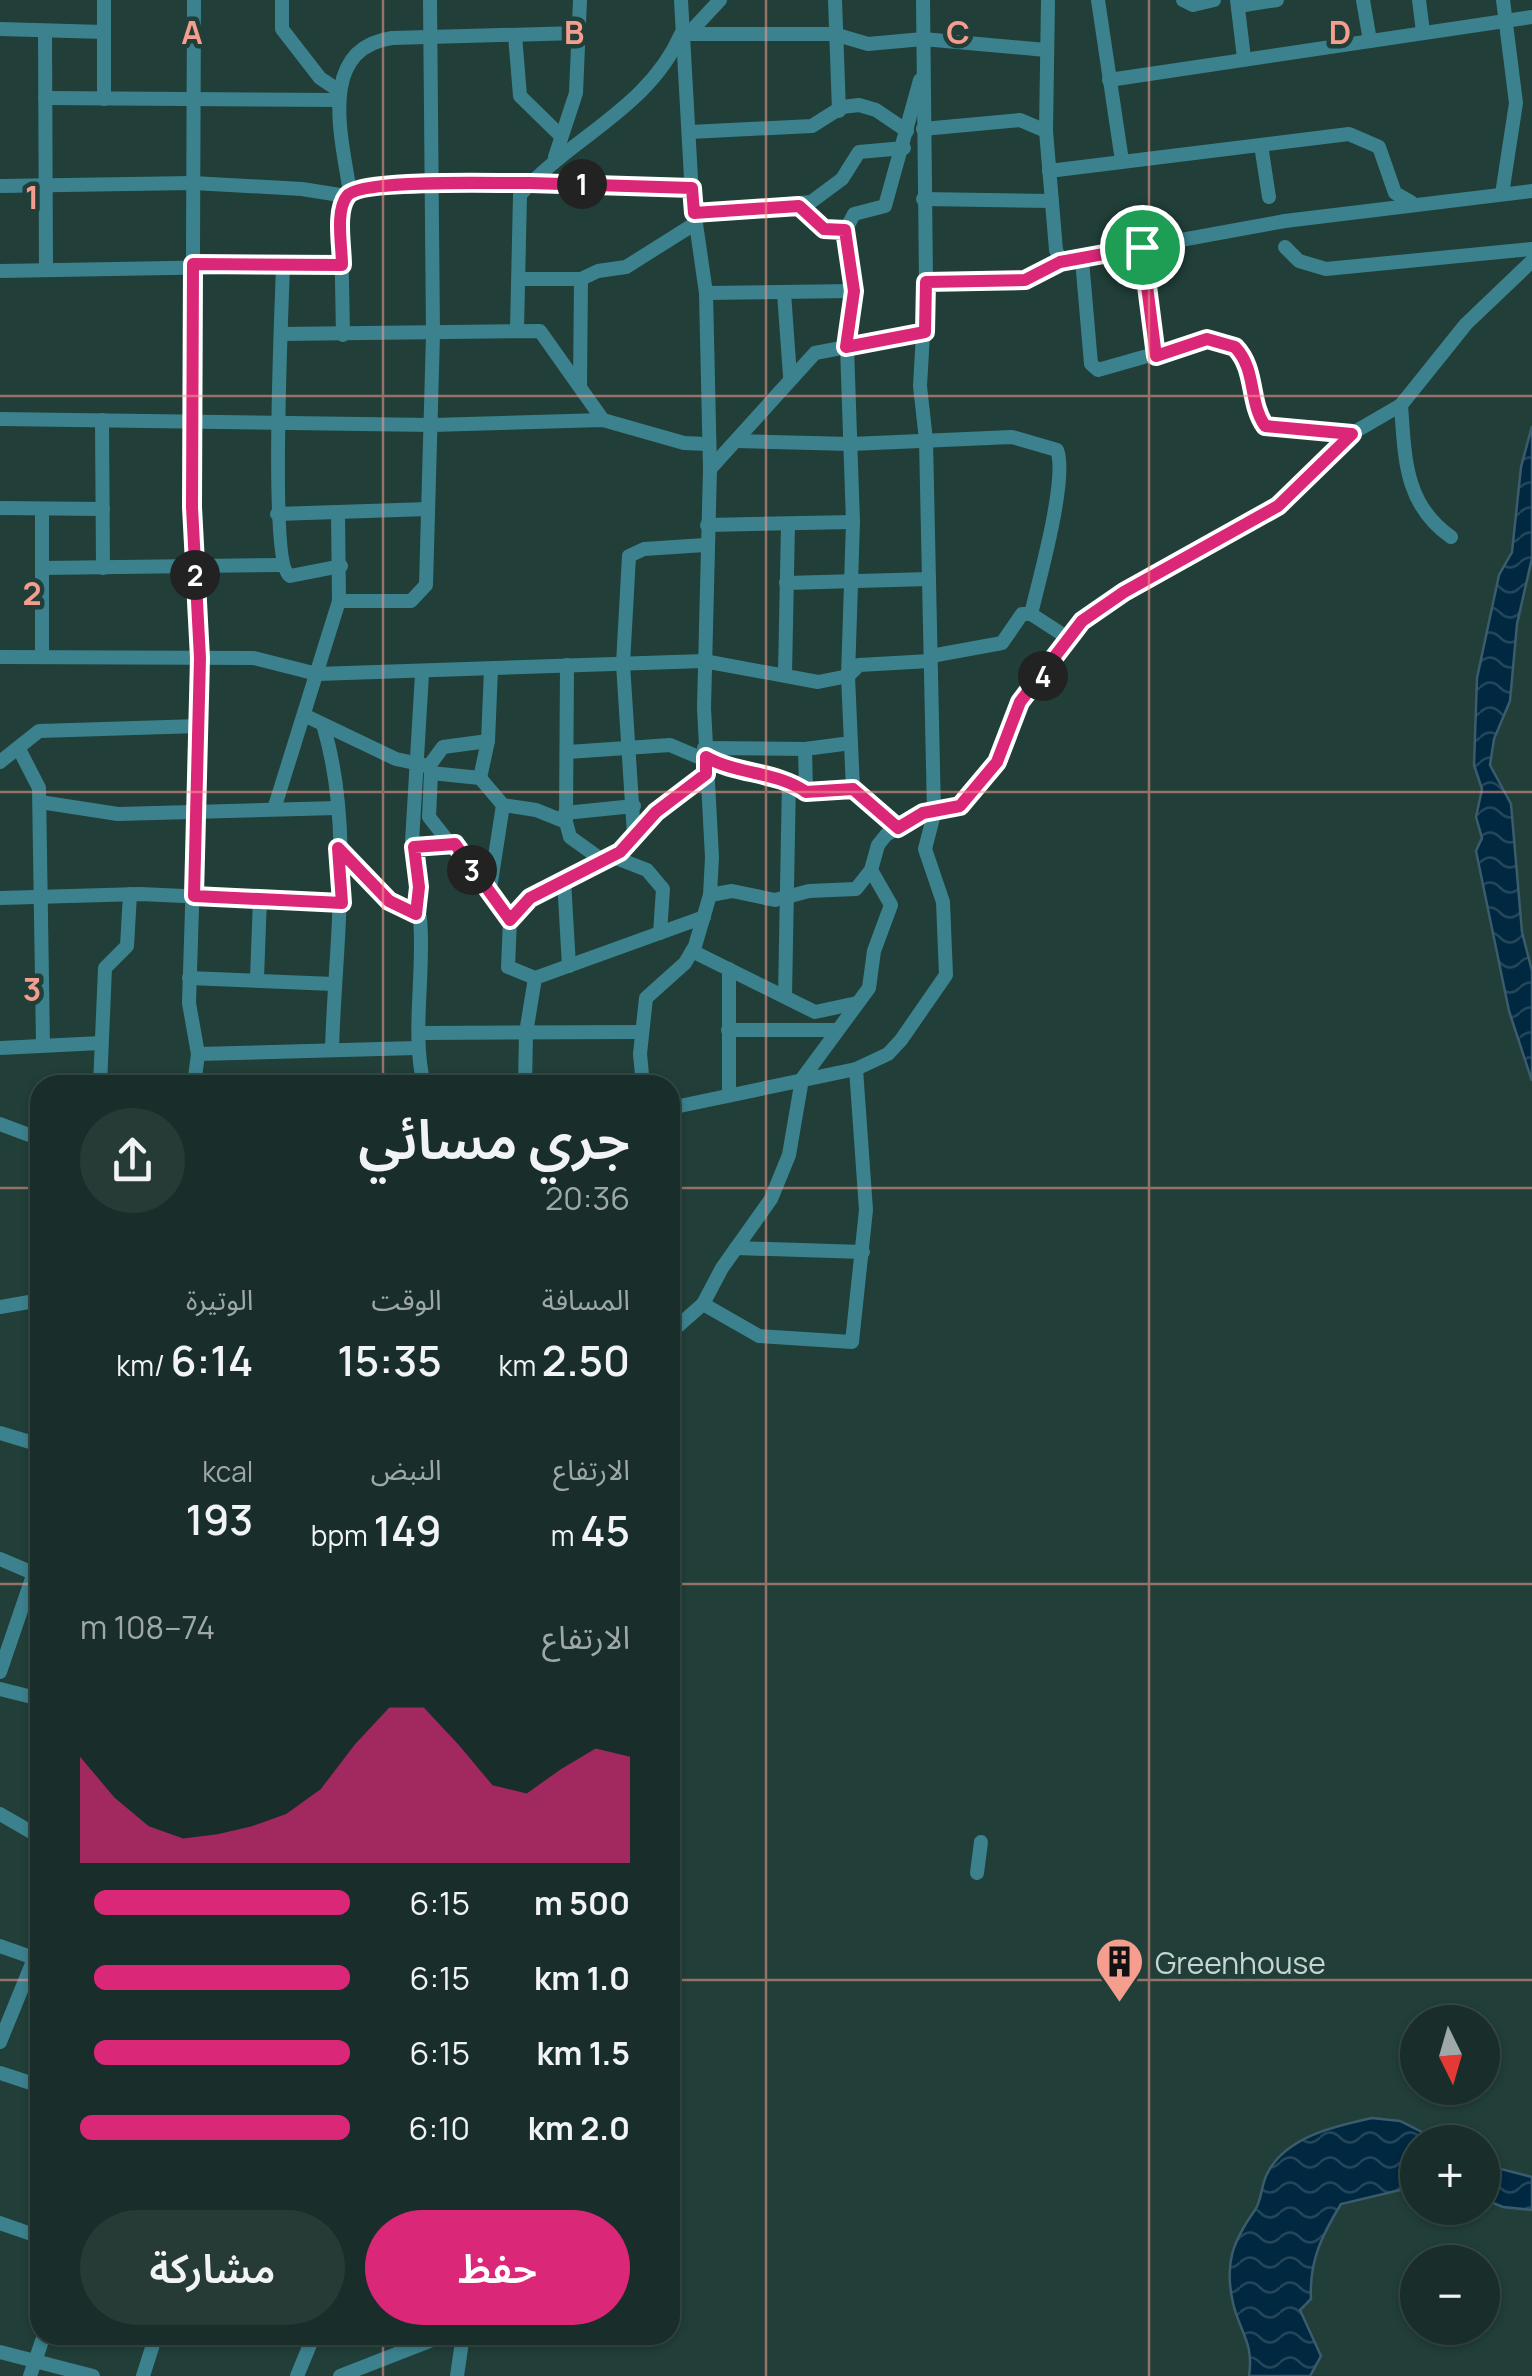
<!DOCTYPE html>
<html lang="ar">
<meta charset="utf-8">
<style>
body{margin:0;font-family:Manrope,"Noto Sans Arabic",sans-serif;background:#263a36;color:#f1f3f6;direction:rtl;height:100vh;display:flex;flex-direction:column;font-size:38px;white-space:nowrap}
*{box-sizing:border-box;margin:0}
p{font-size:32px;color:#9fa8a8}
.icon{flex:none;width:55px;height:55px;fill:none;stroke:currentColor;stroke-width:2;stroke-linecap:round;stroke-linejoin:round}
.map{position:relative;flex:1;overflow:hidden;direction:ltr}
.side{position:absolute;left:30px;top:1075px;width:650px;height:1270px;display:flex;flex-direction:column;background:#192e2a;border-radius:30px;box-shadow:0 2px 8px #0004,0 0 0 2px #374a47;direction:rtl}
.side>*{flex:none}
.needle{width:65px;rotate:175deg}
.buttons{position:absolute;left:1400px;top:2005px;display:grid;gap:20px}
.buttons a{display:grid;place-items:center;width:100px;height:100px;border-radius:50%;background:#192e2a;box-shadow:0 2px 8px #0004,0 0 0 2px #374a47;font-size:50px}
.pin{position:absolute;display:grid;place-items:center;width:85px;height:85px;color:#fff;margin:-42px;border:5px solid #fff;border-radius:50%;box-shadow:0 2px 10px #0007}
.km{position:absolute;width:50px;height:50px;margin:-25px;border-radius:50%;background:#222;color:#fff;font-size:28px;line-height:50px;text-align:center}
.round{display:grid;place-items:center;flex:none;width:105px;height:105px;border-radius:52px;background:#263a36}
.headline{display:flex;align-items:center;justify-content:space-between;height:170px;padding:0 50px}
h1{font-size:55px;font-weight:600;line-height:75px}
.metrics{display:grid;grid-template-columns:repeat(3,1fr);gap:15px;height:170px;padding:10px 50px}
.metrics div{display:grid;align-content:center}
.metrics b{font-size:42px;font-weight:600}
.metrics small{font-size:28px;font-weight:400}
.metrics p{font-size:28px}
.chart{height:280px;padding:20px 50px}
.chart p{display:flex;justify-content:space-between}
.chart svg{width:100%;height:180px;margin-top:10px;fill:#db2777;opacity:.7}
.action{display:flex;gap:20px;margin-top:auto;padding:20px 50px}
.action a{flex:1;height:115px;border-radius:60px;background:#db2777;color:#fff;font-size:40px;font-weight:600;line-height:115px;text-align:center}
.action a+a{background:#263a36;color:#f1f3f6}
ul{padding:0 50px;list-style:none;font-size:32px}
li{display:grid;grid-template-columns:160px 120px 1fr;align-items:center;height:75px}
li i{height:25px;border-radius:12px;background:#db2777}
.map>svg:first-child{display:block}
.water{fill:url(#water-waves);stroke:#3b5c6c;stroke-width:2.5}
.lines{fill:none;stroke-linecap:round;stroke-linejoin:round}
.minor{stroke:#3b828e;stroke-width:14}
.route-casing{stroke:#fff;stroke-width:20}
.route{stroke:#db2777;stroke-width:12}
.grid{fill:none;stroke:#f59d8f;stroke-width:2.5;stroke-opacity:0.55}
.labels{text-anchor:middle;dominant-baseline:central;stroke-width:9;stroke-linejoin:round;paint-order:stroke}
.poi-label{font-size:30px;fill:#c5d5d1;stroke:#213e38;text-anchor:start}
.grid-label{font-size:32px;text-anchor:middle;font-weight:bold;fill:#f59d8f;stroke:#213e38;stroke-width:9;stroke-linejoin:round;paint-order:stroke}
</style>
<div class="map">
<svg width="1532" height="2376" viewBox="0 0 1532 2376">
<defs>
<pattern id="water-waves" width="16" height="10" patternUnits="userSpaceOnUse" patternTransform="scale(2.5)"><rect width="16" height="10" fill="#002840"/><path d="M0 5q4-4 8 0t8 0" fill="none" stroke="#24465b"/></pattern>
</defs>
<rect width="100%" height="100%" fill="#213e38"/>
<g class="water">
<path d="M1532,426V558L1517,624L1510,701L1494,739L1490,765L1511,804L1522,932L1532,971V1081L1509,1011L1476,851L1482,838L1476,817L1482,789L1474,765L1477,678L1499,575L1512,552L1521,467Z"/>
<path d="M1372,2118L1400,2121L1442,2142H1418L1417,2186L1341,2204C1322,2235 1309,2261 1311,2299L1300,2310L1321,2356L1310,2376H1249C1254,2342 1240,2333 1233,2303C1224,2263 1233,2241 1255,2210C1262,2200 1261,2185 1267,2174C1285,2137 1335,2126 1372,2118Z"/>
<path d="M1482,2164L1532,2177V2210L1503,2207L1483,2199Z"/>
</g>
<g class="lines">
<g class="minor">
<path d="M194,0L192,507L200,658L189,1003L198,1054L194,1085"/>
<path d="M282,0V29L320,78L338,90"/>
<path d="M835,0L839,111"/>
<path d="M1048,0L1046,131L1056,250L1061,262L1285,221L1532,191"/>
<path d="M1098,0L1122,161"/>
<path d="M1183,0L1193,5L1214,0"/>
<path d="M1237,0L1244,58"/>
<path d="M1363,0L1370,41"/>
<path d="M1419,0L1423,32"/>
<path d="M1238,6L1277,0"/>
<path d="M0,29L104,32"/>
<path d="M45,31L46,269"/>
<path d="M687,34H834L868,44L923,39L1046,50"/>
<path d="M515,35L520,96L560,135"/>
<path d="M1109,80L1532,17"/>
<path d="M45,98L338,100"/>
<path d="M104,99V0"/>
<path d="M923,129L1020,120L1046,131"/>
<path d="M690,132L812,126L842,107L859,105L876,110L907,131"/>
<path d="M1261,145L1269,197"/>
<path d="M555,157L576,93L580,0"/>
<path d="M1049,171L1349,134L1379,147L1395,193L1411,202"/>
<path d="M0,186L193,183L302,189L346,196"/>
<path d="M350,193C343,142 315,49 392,38L578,33"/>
<path d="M1502,194L1516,103L1503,0"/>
<path d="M923,199L1052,201"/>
<path d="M799,206C816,218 823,232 845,231L854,214L885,206L920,80"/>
<path d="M694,213L811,202L842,179L859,152L904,148"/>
<path d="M845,231L853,291L847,347L853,522L848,676L853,789"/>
<path d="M1142,247L1156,357"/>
<path d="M1285,247L1299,261L1326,269L1532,249"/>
<path d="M1082,260L1091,364L1098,370L1207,339L1235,347L1245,357L1257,415L1265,426L1351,434"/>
<path d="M283,264C282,305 269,564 290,576L341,566"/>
<path d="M0,271L342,265"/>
<path d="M519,279H581L598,271L626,267L696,223"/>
<path d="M926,282L1025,280L1059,262"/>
<path d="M706,293L853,291"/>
<path d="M784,293L790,376"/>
<path d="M517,330L520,195C571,137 649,108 681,34L693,29L720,0"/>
<path d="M281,334L540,331L603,420"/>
<path d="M343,335L341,227L346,196C374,173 640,186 692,188"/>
<path d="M580,386L581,279"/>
<path d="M1401,405C1405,458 1404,504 1451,537"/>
<path d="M0,419L432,425L603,420L684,443L707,444"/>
<path d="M102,420L103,568"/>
<path d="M738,441L851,444L1012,437L1057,450C1068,478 1039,580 1031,614"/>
<path d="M710,469L815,353L925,332"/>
<path d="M0,508L103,509"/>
<path d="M42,509V656"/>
<path d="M277,514L428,509"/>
<path d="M707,525L853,522"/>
<path d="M42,568L282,565"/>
<path d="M786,583L929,579"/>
<path d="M339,601H411L426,585L433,335L430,0"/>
<path d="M931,656L1002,643L1022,614H1031L1068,638"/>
<path d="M0,657L254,658L317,674L704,661L818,682L848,676L859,665L930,661"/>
<path d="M422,674L412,842L419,887L415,914L420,918C425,974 411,1032 424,1085"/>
<path d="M785,674L788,524"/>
<path d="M306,716L396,759L429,766L431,773L480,778L503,805L536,810L566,822L570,837L602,860"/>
<path d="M324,728C354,831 335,942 332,1049"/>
<path d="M704,748L805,749L851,743"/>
<path d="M19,749L39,788L43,1045"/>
<path d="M805,749L806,792"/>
<path d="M568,752L670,745L729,770L789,780L806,792L853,789L898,828"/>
<path d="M0,762L39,731L199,726"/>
<path d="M429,766L443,747L488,741"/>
<path d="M431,773L429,817L510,920"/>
<path d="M480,778L488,741L491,669"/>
<path d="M40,802L118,814L337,808"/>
<path d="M275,806L339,601L338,513"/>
<path d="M565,813L634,806"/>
<path d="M566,822L567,665"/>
<path d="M634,835L623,664L629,556L644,549L705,545"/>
<path d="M413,847L455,844"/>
<path d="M338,848L389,901L415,914"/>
<path d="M611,856L647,870L663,889L660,933"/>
<path d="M564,880L569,966"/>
<path d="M489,895L503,805"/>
<path d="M710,895L732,891L775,900L809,891L856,889L871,870L878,845L886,835L923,813L961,806L997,762L1019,703L1082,621L1124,592L1296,492L1351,434L1401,405L1466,324L1532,261"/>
<path d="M0,898L140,894L342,903"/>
<path d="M704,917L535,978L508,967L510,920L522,904L620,852L656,812L705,774"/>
<path d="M692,951L815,1012L857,1003"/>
<path d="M729,969V1094"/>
<path d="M189,978L334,984"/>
<path d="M257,978L260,898"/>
<path d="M785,996L789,780"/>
<path d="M728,1030H836"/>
<path d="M421,1033L641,1032"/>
<path d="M0,1048L101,1043"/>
<path d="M198,1054L416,1048"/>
<path d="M100,1085L105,968L127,946L130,894"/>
<path d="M525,1085L526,1033L535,978"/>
<path d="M643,1085L640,1054L646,998L685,963L695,946L710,895L712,857L704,708L710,469L706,293L692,196L681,0"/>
<path d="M670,1108L856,1069L888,1054L901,1040L946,975L943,902L925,849L934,814L926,440L920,386L926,282L923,0"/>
<path d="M0,1124L40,1139"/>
<path d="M736,1248L863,1252"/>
<path d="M703,1304L759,1336L852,1342L866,1210L856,1069"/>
<path d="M0,1307L40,1300"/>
<path d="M670,1333L703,1304L722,1268L771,1199L789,1155L802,1079L869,988L874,951L891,905L871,870"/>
<path d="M0,1433L40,1445"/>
<path d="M0,1559L40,1576"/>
<path d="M0,1672L40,1555"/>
<path d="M0,1689L40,1699"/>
<path d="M0,1814L40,1837"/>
<path d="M977,1873L981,1842"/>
<path d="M0,1946L34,1958"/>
<path d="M0,2042L40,1944"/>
<path d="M0,2073L40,2086"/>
<path d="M0,2223L40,2237"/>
<path d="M0,2352L93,2376"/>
<path d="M30,2376L44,2335"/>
<path d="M143,2376L156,2335"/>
<path d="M297,2376L314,2335"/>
<path d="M340,2376L445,2335"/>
<path d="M457,2376L463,2335"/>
</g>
</g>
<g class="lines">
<defs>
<path id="route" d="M530,183L692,188L694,213L799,206L824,229L845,230L854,291L846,347L925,332L926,282L1025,280L1060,262L1142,247L1156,356L1207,339L1235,347C1257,370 1248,401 1265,426L1352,434L1278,506L1124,592L1082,621L1020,702L997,762L960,806L923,813L898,828L853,789L806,792C776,771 738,775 706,757V774L656,812L620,852L530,898L510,920L455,844L414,847L419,887L416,914L389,901L338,848L342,903L194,896L200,658L192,507L193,264L342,265C342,246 335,211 347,196C360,178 502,184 530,183Z"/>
</defs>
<use href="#route" class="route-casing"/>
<use href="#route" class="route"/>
</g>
<path class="grid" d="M383,0V1085M766,0V2376M1149,0V2376M0,396H1532M0,792H1532M0,1188H40M670,1188H1532M0,1584H40M670,1584H1532M0,1980H40M670,1980H1532M383,2335V2376"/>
<defs>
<symbol id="building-pin" viewBox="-11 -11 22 30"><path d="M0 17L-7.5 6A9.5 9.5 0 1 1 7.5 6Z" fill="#f59d8f" stroke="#213e38"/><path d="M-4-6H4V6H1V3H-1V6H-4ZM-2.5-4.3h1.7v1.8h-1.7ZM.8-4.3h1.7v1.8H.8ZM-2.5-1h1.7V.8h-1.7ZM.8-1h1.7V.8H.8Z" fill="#111"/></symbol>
</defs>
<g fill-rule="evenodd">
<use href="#building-pin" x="1092" y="1934" width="55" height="75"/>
</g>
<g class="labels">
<g class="poi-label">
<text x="1155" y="1962">Greenhouse</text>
</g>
</g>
<g class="grid-label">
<text x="192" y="44">A</text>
<text x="574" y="44">B</text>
<text x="958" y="44">C</text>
<text x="1340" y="44">D</text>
<text x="32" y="209">1</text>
<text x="32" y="605">2</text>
<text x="32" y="1001">3</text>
</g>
</svg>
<div class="buttons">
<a><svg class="needle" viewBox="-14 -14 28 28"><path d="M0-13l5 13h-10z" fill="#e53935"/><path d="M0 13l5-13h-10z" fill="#9fa8a8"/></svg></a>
<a>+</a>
<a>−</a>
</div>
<div class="pin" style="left:1142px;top:247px;background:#1e9e55"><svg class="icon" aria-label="arrive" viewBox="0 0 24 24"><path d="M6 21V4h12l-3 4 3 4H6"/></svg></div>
<b class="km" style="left:582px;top:184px">1</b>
<b class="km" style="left:195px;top:575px">2</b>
<b class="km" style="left:472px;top:870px">3</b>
<b class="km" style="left:1043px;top:676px">4</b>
<section class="side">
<div class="headline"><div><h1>جري مسائي</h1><p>20:36</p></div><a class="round"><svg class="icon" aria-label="share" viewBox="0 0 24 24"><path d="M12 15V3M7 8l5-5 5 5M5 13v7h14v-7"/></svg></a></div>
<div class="metrics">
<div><p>المسافة</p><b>2.50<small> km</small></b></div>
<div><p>الوقت</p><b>15:35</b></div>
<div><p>الوتيرة</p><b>6:14<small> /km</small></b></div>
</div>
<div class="metrics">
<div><p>الارتفاع</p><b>45<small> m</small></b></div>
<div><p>النبض</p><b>149<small> bpm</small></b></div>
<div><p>kcal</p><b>193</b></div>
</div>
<div class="chart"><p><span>الارتفاع</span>74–108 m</p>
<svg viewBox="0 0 160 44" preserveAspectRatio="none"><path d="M0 44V18L10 28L20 35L30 38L40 37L50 35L60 32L70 26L80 15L90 6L100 6L110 15L120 25L130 27L140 21L150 16L160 18V44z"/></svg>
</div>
<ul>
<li><b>500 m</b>6:15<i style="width:95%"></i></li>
<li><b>1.0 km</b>6:15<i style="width:95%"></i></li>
<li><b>1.5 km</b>6:15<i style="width:95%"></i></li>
<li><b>2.0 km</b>6:10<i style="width:100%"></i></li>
</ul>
<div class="action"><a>حفظ</a><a>مشاركة</a></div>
</section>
</div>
